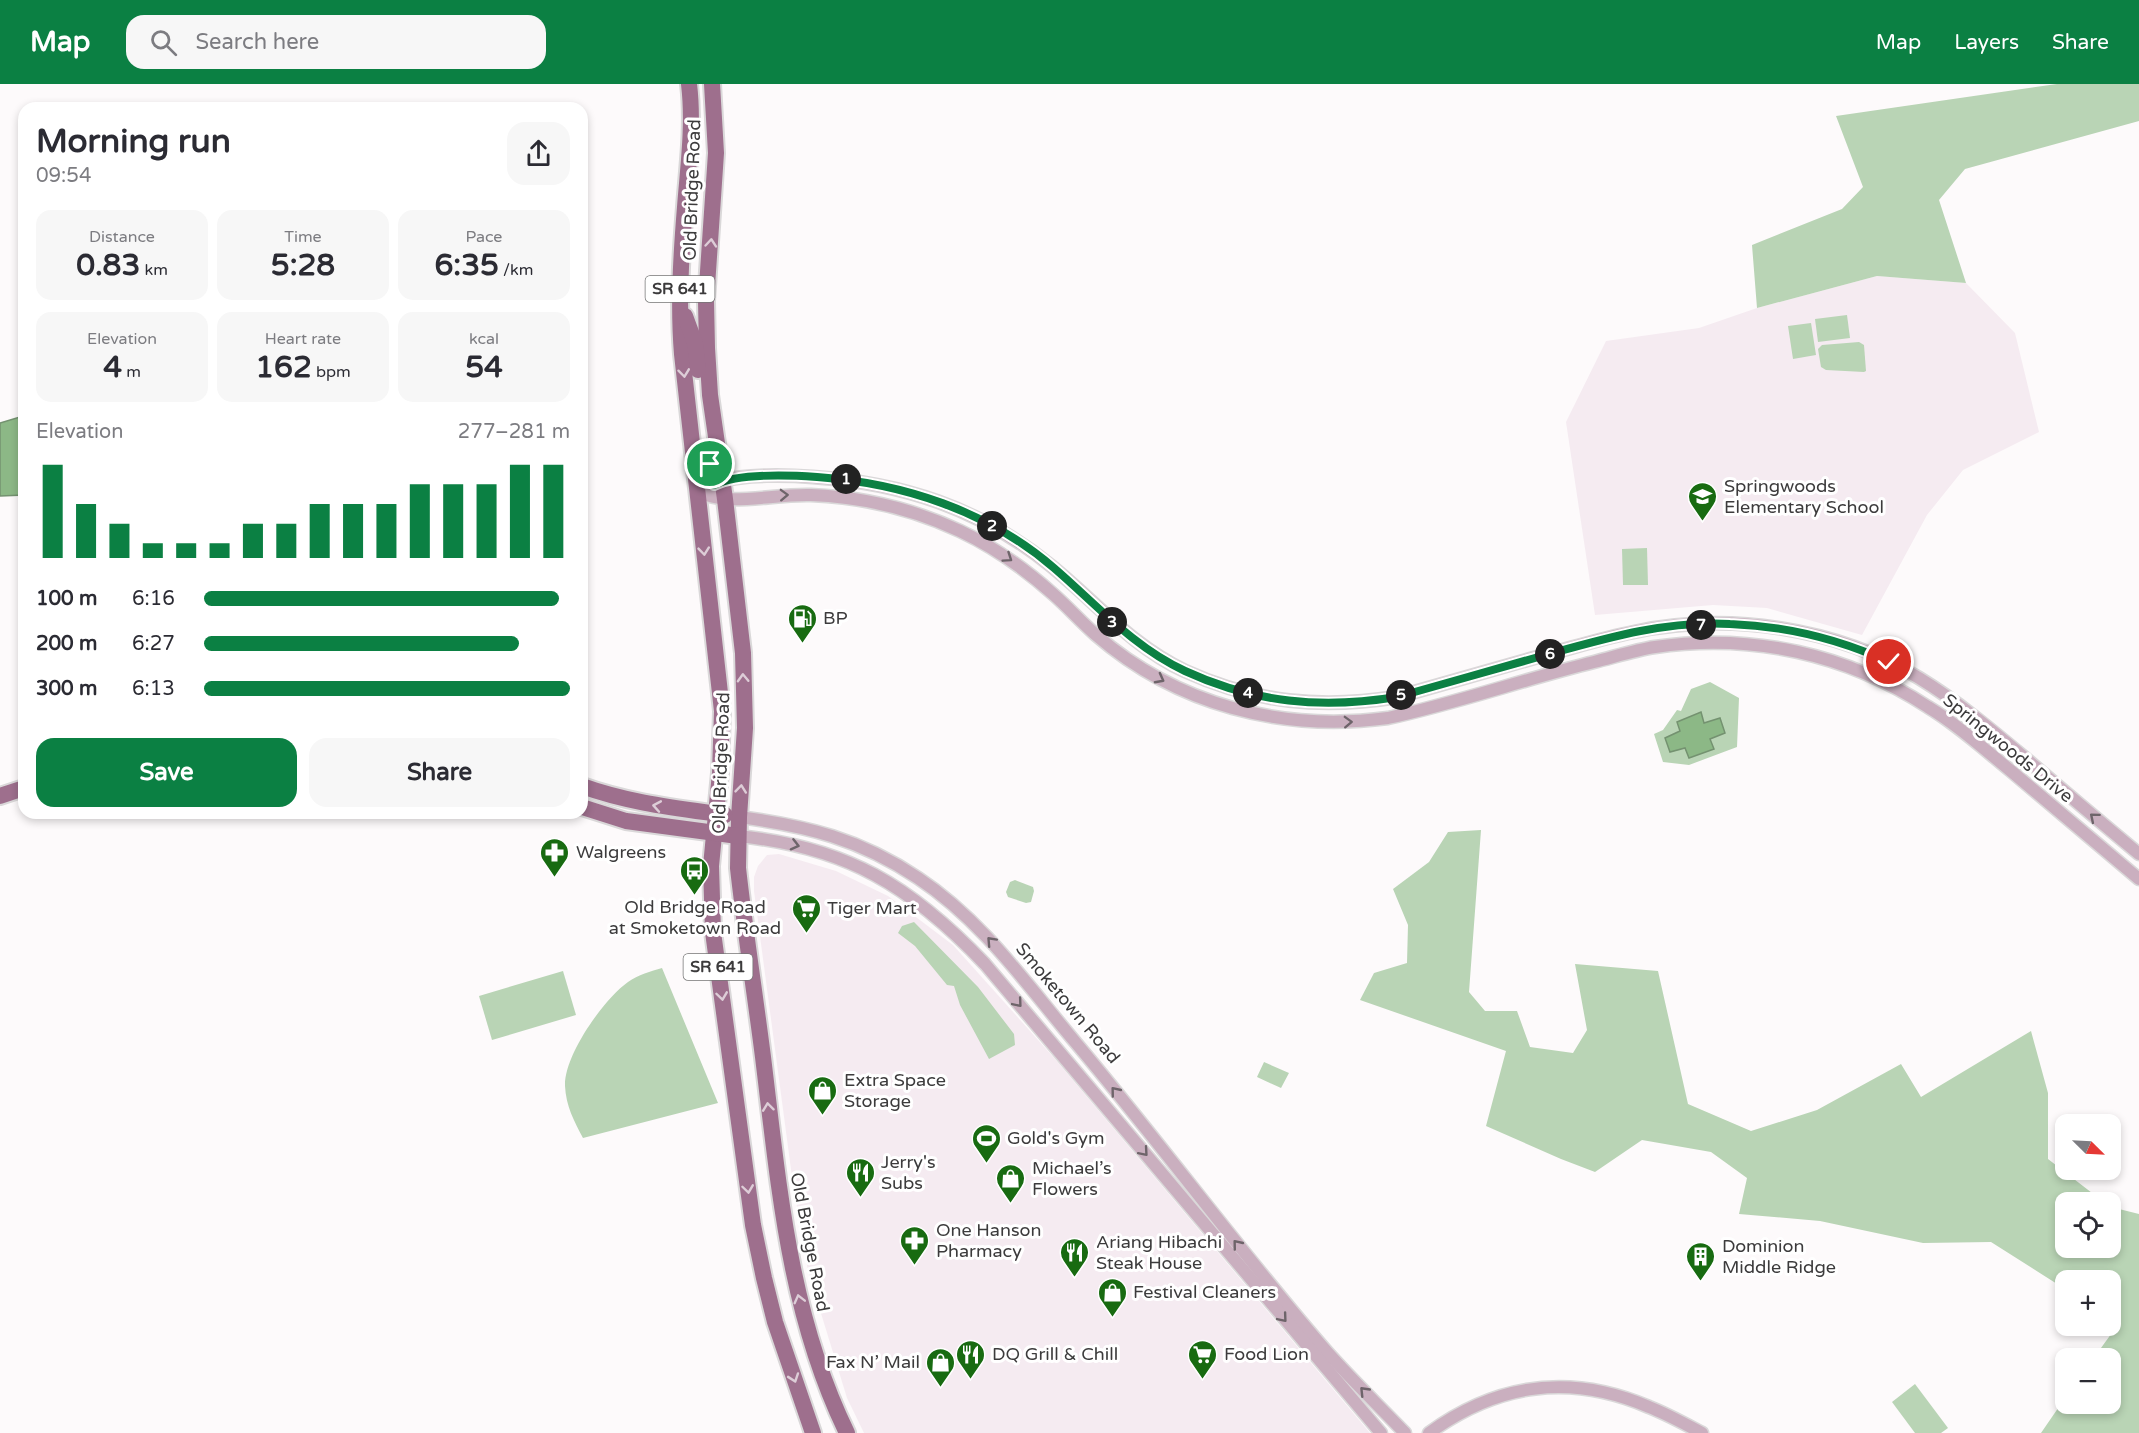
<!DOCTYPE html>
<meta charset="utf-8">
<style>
body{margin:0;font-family:"Varela Round",sans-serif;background:#f7f7f7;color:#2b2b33;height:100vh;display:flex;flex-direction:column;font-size:22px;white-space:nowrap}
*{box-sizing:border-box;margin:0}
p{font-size:20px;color:#7c7c81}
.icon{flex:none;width:33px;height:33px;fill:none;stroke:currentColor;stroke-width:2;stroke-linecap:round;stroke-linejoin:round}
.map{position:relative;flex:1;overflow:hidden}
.panel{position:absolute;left:18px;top:18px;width:570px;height:717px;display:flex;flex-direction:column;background:#fff;border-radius:18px;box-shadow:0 3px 9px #0003}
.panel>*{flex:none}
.needle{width:39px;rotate:114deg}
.controls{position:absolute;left:2055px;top:1030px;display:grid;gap:12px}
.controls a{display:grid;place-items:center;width:66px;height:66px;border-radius:12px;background:#fff;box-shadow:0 3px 9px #0003;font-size:30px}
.pin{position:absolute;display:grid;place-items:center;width:51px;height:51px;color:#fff;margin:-26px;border:3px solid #fff;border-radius:50%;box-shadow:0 2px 6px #0007}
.km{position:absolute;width:30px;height:30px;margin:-15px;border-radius:50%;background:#222;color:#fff;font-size:16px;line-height:30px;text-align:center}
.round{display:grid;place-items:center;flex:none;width:63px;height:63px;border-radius:18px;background:#f7f7f7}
.head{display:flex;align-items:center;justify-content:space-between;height:102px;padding:0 18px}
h1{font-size:33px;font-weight:800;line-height:45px}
.metrics{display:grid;grid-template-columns:repeat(3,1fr);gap:9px;height:102px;padding:6px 18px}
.metrics div{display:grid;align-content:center;border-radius:15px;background:#f7f7f7;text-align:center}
.metrics b{font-size:30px;font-weight:800}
.metrics small{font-size:16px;font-weight:400}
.metrics p{font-size:16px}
.chart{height:168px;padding:12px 18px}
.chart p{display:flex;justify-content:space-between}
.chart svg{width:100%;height:108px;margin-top:6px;stroke:#0b8043;stroke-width:6}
.cta{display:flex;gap:12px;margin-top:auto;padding:12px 18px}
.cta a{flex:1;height:69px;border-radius:18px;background:#0b8043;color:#fff;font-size:24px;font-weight:800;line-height:69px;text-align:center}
.cta a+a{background:#f7f7f7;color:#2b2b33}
ul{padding:0 18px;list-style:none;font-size:20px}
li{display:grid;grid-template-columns:96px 72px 1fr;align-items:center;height:45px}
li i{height:15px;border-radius:8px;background:#0b8043}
header{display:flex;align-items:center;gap:36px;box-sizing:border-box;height:84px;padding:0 30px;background:#0b8043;color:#fff}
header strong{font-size:28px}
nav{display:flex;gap:33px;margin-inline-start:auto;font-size:21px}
.search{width:420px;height:54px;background:#f7f7f7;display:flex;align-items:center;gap:15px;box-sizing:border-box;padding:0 21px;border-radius:18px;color:#7c7c81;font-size:22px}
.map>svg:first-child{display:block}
.built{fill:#f5ebf1}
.green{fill:#b9d4b5}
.water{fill:#8cb886;stroke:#749270;stroke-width:1.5}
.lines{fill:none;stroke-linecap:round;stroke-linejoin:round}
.minor-casing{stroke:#dad8d9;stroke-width:15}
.major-casing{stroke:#dad8d9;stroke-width:20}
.minor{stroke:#caafbf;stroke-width:12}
.major{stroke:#9e6f8d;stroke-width:16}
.oneway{stroke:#ddcdd7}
.oneway2{stroke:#6e646a}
.route-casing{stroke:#fff;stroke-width:12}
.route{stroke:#0b8043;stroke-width:8}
.labels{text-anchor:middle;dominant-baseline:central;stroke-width:6;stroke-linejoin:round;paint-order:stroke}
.shield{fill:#fff;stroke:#767676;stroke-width:1.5}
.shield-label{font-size:16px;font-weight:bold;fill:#3c3b3c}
.street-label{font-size:18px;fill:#3c3b3c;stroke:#fff}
.poi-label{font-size:18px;fill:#3c3b3c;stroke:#fff;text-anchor:start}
</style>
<header>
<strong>Map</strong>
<div class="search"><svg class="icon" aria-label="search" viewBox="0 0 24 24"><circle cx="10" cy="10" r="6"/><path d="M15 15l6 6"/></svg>Search here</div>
<nav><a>Map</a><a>Layers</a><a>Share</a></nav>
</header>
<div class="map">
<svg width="2139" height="1349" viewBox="0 0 2139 1349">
<rect width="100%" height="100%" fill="#fdfafb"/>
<g class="built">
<path d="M1877,192L1966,199L2015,249L2039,348L1963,386L1927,431L1862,551L1767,524L1713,521L1595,531L1566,338L1606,257L1699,244L1757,224Z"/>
<path d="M779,770L836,787L888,812L953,861L1056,976L1370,1349H864L847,1314L808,1187L792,1093L754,807V793L758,782L767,771Z"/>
</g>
<g class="green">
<path d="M2057,0H2139V37L1965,85L1939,116L1966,199L1877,192L1757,224L1752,161L1842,125L1863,103L1836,32Z"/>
<path d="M1847,231L1850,254L1818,258L1815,235Z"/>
<path d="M1811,239L1816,271L1793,275L1788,242Z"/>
<path d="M1859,258L1864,261L1866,287L1864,288L1826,286L1821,283L1818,265L1822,261Z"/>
<path d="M1647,464L1648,501H1623L1622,465Z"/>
<path d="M1710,598L1739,614L1737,663L1689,681L1663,678L1654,650L1663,646L1677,626L1681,627L1691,605Z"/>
<path d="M1481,746L1469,908L1485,927H1517L1530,963L1573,969L1587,946L1575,880L1658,887L1688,1020L1751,1047L1817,1026L1901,980L1921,1013L2031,947L2048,1009V1075L2105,1119H2066V1164H2110L2111,1123L2139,1130V1349H2041L2065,1314L2066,1320H2110V1275H2093L2114,1246L2110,1242V1197H2066L2065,1205L1991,1158L1923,1159L1820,1137L1739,1130L1747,1094L1711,1068L1642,1056L1595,1088L1561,1075L1486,1042L1506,967L1360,916L1374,889L1407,879L1408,841L1393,805L1429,778L1448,748Z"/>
<path d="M1015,796L1033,803L1034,807L1031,818L1026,819L1008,813L1006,808L1010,798Z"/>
<path d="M914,838L978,903L1014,950L1015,961L989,975L960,921L954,902L947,901L915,862L898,849L902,842Z"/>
<path d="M662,884L718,1019L583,1054C574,1037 566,1022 565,1002C564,971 604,915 628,898C638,891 651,887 662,884Z"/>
<path d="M563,887L576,931L492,956L479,912Z"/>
<path d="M1264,978L1289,989L1281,1004L1257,993Z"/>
<path d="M1915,1300L1948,1344L1941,1349H1915L1892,1318Z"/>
</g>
<g class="water">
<path d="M20,333H24V411L0,412V339Z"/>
<path d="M1701,628L1704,639L1720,634L1725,649L1710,655L1714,665L1689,674L1685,664L1670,668L1665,654L1680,647L1677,638Z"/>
</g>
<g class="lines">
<defs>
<g id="minor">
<path d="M698,409C707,411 716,414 725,415C751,417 783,410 811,411C862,413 913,425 960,447C994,463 1025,485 1053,510C1068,523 1081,538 1096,551C1177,621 1282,648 1388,634C1457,619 1525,595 1594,578C1614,573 1635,566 1655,563C1752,549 1847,570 1928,623C1958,641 1984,665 2011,687C2054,723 2096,759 2139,795"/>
<path d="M698,409C706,405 714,400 722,397C745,390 788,391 813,393C903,399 979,424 1050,481C1095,517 1131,562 1185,587C1255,619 1322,625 1397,613C1445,599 1493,586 1541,572C1572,564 1603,554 1634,548C1728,528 1836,543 1919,594C1960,619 1995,649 2031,679C2067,710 2103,740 2139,770"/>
<path d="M739,733C807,742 860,755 918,794C983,837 1027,901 1076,959C1162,1061 1240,1168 1327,1268C1352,1296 1379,1322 1405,1349"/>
<path d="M738,752C847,763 911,802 985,880L1381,1349"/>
<path d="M1429,1349C1498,1299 1570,1289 1649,1323C1667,1330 1685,1340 1702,1349"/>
</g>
<g id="major">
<path d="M689,0C694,41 688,83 685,123C681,172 678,221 682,270L722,627L720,689L711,782L713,848L753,1141L764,1194L775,1238L813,1349"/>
<path d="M712,0L716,69L706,217L707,264L710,311L725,415L743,569L745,644L739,733L738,784C745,847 755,910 763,973C779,1103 789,1230 847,1349"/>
<path d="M685,232L695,259L698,286"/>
<path d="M582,702C629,719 676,724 725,731"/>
<path d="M0,712L24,704"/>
<path d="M582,723L626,737L738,752"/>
</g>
</defs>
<use href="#minor" class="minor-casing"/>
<use href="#major" class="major-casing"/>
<use href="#minor" class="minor"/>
<use href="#major" class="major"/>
</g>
<defs><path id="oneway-chevron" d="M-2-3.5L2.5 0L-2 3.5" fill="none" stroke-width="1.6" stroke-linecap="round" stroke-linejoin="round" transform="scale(1.5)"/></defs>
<g class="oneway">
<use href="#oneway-chevron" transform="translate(711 159) rotate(-85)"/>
<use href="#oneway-chevron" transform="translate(684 289) rotate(83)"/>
<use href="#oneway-chevron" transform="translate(704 467) rotate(84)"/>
<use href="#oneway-chevron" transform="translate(743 594) rotate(-92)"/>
<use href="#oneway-chevron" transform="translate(741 705) rotate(-84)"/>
<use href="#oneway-chevron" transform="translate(657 722) rotate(-170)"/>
<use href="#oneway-chevron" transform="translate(722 912) rotate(82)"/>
<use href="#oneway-chevron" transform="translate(768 1023) rotate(-97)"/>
<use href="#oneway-chevron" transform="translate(748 1105) rotate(82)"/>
<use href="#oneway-chevron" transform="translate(799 1215) rotate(-104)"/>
<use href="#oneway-chevron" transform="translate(794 1294) rotate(71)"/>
</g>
<g class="oneway2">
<use href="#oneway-chevron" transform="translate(784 411) rotate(-2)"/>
<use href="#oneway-chevron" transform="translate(1008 474) rotate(34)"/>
<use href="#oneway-chevron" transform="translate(1160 595) rotate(28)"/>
<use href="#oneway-chevron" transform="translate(1348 638) rotate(-2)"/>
<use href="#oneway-chevron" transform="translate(2094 733) rotate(-140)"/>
<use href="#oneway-chevron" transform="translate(795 761) rotate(14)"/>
<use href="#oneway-chevron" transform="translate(991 857) rotate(-133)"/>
<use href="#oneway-chevron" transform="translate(1018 919) rotate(50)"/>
<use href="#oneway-chevron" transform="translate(1115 1007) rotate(-129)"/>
<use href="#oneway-chevron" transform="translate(1144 1068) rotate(49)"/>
<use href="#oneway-chevron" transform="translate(1237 1160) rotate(-129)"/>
<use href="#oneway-chevron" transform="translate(1283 1234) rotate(50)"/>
<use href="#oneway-chevron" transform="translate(1364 1307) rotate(-134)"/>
</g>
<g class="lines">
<defs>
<path id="route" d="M710,380L714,401C739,389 788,391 817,393C903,399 988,427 1054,484C1096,520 1133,563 1185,587C1254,619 1322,625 1397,613C1445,599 1494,586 1542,572C1603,555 1666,536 1730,540C1785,542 1839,555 1889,578"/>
</defs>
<use href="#route" class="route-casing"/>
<use href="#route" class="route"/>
</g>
<defs>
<symbol id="school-pin" viewBox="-11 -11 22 30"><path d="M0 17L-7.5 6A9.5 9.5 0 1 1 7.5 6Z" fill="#186b11" stroke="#fff"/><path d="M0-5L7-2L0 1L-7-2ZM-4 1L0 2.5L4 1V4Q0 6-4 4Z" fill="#fff"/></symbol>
<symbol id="fuel-pin" viewBox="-11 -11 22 30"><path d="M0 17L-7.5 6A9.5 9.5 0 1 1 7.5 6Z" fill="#186b11" stroke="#fff"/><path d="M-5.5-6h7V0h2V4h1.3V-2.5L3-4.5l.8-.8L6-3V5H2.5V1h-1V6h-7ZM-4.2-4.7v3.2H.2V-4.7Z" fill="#fff"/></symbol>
<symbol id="pharmacy-pin" viewBox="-11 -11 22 30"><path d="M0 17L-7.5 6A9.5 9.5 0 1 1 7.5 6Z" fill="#186b11" stroke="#fff"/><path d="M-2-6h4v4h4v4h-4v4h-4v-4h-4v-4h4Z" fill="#fff"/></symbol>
<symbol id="bus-pin" viewBox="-11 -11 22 30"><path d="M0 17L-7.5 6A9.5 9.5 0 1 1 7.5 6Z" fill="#186b11" stroke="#fff"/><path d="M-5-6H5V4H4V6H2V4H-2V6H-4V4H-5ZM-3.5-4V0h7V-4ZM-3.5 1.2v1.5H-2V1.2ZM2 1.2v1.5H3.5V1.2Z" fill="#fff"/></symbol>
<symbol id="supermarket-pin" viewBox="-11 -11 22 30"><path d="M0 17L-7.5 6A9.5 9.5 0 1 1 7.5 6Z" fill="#186b11" stroke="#fff"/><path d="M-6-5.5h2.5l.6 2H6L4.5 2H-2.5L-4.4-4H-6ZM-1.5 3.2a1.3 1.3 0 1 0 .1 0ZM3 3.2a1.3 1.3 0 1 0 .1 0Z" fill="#fff"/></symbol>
<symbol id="shop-pin" viewBox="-11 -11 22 30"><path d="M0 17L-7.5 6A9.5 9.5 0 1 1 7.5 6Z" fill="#186b11" stroke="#fff"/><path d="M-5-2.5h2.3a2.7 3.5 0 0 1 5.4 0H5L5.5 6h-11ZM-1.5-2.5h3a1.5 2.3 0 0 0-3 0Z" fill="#fff"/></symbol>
<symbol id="stadium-pin" viewBox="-11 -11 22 30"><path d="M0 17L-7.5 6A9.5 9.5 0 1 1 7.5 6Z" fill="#186b11" stroke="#fff"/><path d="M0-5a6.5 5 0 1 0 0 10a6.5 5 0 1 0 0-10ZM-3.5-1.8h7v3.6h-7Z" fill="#fff"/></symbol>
<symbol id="restaurant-pin" viewBox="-11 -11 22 30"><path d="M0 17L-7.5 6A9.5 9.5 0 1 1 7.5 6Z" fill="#186b11" stroke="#fff"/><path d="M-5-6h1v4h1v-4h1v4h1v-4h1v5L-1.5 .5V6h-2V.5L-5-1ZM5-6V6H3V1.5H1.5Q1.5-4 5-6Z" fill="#fff"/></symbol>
<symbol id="building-pin" viewBox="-11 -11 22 30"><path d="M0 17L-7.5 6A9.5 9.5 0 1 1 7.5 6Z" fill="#186b11" stroke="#fff"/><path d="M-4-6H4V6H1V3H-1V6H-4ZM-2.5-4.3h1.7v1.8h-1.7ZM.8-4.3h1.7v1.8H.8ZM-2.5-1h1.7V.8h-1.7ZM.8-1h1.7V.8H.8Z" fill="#fff"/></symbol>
</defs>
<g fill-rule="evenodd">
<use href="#school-pin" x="1686" y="396" width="33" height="45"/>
<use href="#fuel-pin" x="786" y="518" width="33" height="45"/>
<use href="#pharmacy-pin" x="538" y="752" width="33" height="45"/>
<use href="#bus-pin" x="678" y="770" width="33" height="45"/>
<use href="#supermarket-pin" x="790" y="808" width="33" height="45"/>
<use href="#shop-pin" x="806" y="990" width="33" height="45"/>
<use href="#stadium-pin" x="970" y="1038" width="33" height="45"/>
<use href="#restaurant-pin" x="844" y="1072" width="33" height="45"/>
<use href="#shop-pin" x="994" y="1078" width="33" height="45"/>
<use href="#pharmacy-pin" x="898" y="1140" width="33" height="45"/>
<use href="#restaurant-pin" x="1058" y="1152" width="33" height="45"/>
<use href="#building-pin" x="1684" y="1156" width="33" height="45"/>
<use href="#shop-pin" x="1096" y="1192" width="33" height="45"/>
<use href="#restaurant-pin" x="954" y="1254" width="33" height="45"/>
<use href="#supermarket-pin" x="1186" y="1254" width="33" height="45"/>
<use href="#shop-pin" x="924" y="1262" width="33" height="45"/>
</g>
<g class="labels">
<g class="shield">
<rect x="645.5" y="192" width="69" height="26" rx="4.5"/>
<rect x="683.5" y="870" width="69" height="26" rx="4.5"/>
</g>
<g class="shield-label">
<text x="680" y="205">SR 641</text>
<text x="718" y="883">SR 641</text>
</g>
<g class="street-label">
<text transform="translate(692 106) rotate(-88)">Old Bridge Road</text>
<text transform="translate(2008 664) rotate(39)">Springwoods Drive</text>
<text transform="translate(721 679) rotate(-88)">Old Bridge Road</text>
<text transform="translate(1068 919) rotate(50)">Smoketown Road</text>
<text transform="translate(810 1158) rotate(79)">Old Bridge Road</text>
</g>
<g class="poi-label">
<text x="1724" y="402">Springwoods<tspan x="1724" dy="21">Elementary School</tspan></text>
<text x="823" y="534">BP</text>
<text x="576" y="768">Walgreens</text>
<text x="695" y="823" text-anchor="middle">Old Bridge Road<tspan x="695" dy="21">at Smoketown Road</tspan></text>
<text x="827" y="824">Tiger Mart</text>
<text x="844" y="996">Extra Space<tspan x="844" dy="21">Storage</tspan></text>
<text x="1007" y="1054">Gold's Gym</text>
<text x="881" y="1078">Jerry's<tspan x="881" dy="21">Subs</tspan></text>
<text x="1032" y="1084">Michael’s<tspan x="1032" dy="21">Flowers</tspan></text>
<text x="936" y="1146">One Hanson<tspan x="936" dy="21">Pharmacy</tspan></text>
<text x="1096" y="1158">Ariang Hibachi<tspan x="1096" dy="21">Steak House</tspan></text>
<text x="1722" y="1162">Dominion<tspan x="1722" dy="21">Middle Ridge</tspan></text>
<text x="1133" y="1208">Festival Cleaners</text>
<text x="992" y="1270">DQ Grill &amp; Chill</text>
<text x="1224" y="1270">Food Lion</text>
<text x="920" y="1278" text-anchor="end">Fax N’ Mail</text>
</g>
</g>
</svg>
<div class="controls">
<a><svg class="needle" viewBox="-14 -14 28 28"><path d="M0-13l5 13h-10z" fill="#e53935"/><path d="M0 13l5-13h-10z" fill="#7c7c81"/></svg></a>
<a><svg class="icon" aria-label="locate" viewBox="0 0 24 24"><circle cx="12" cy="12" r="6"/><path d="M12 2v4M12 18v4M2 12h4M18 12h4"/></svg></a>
<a>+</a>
<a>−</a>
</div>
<div class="pin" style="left:710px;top:380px;background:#1e9e55"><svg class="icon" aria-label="arrive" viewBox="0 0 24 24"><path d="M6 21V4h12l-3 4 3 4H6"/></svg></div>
<div class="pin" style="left:1889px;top:578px;background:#d93025"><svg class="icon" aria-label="check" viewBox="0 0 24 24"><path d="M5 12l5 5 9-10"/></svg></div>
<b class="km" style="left:846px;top:395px">1</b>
<b class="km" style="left:992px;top:442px">2</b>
<b class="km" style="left:1112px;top:538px">3</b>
<b class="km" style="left:1248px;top:609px">4</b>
<b class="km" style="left:1401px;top:611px">5</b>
<b class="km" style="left:1550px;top:570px">6</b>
<b class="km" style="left:1701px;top:541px">7</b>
<section class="panel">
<div class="head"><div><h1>Morning run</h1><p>09:54</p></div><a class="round"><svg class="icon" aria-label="share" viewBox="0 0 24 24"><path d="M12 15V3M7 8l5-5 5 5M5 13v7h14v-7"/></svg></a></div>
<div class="metrics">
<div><p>Distance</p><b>0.83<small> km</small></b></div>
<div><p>Time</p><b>5:28</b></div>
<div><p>Pace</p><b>6:35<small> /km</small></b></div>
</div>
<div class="metrics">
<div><p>Elevation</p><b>4<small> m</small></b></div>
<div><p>Heart rate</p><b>162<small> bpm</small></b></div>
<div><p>kcal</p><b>54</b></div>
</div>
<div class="chart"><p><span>Elevation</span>277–281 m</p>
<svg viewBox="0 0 160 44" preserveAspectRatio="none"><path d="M5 44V6M15 44V22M25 44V30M35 44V38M45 44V38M55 44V38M65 44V30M75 44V30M85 44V22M95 44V22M105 44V22M115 44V14M125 44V14M135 44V14M145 44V6M155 44V6"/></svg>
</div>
<ul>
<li><b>100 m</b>6:16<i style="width:97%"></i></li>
<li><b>200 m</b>6:27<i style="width:86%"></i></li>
<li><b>300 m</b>6:13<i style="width:100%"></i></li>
</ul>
<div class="cta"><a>Save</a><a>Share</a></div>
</section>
</div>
